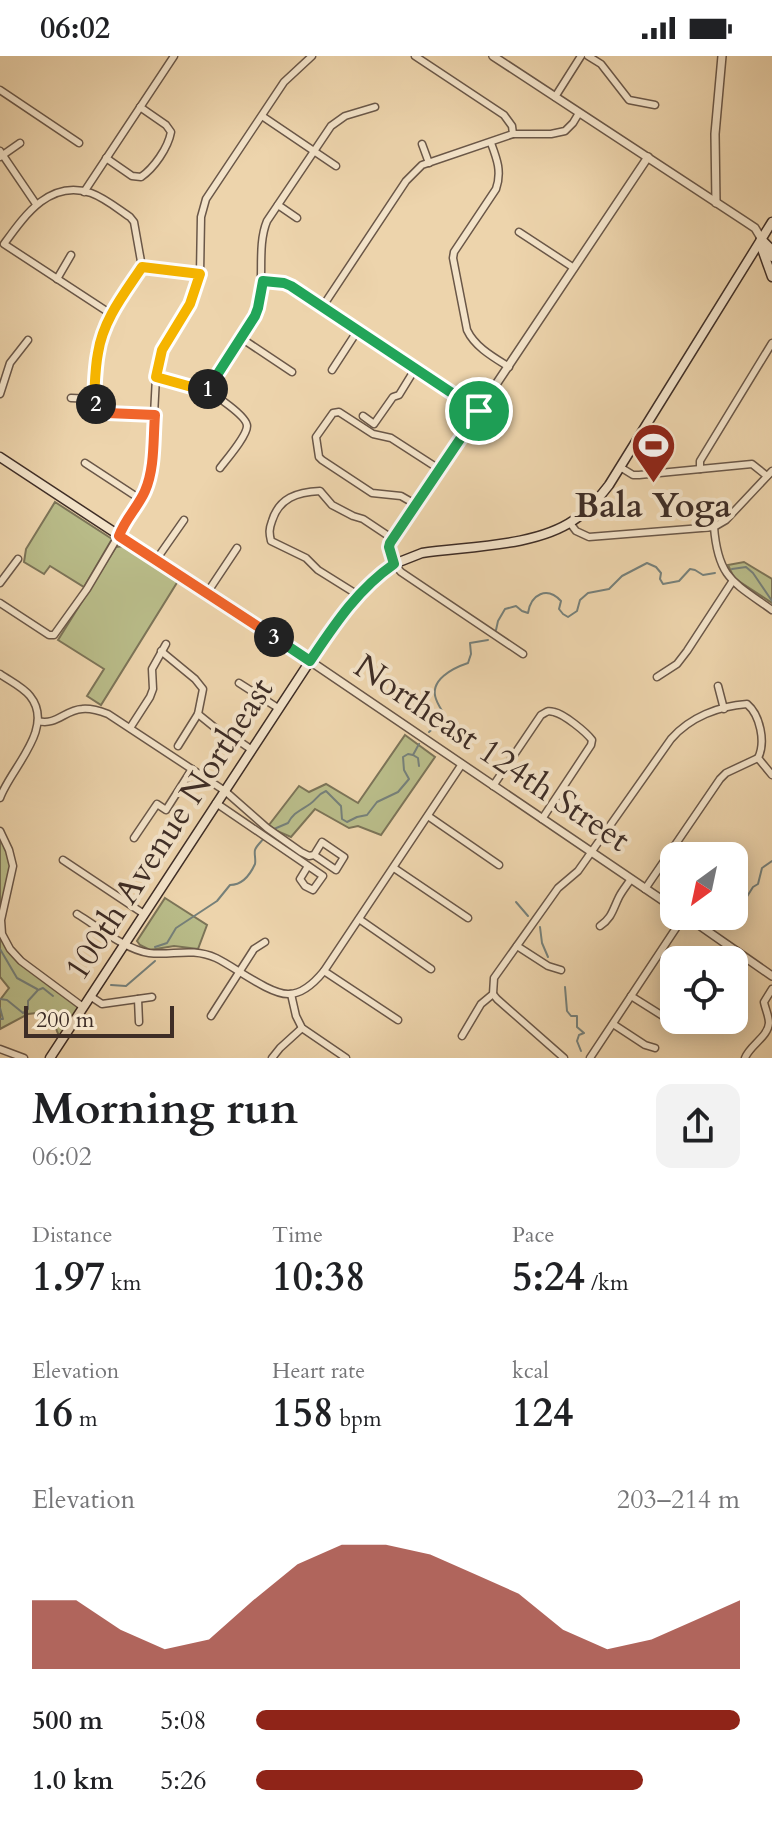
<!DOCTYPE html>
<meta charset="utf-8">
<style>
body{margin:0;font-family:Cardo,serif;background:#f2f2f2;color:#202124;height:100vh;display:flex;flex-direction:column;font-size:30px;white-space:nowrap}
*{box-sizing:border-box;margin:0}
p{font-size:26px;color:#757577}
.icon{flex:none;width:44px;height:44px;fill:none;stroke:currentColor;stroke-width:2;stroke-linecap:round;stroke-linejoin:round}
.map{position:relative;height:1002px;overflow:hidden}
.sheet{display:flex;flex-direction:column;background:#fff;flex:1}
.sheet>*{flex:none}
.needle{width:52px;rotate:213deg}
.buttons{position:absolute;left:660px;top:786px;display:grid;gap:16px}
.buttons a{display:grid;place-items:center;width:88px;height:88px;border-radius:16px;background:#fff;box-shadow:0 4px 20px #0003;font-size:40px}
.scale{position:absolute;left:24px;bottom:20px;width:150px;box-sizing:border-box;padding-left:8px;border:4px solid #3e2d26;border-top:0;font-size:22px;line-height:28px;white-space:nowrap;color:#3e2d26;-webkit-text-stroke:6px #f3e3c9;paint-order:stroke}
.pin{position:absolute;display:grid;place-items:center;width:68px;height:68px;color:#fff;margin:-34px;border:4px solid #fff;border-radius:50%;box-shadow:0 2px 8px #0007}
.km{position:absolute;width:40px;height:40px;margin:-20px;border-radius:50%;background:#222;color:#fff;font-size:22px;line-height:40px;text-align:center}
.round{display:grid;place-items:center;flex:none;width:84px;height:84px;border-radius:16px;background:#f2f2f2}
.head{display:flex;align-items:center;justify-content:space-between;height:136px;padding:0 32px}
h1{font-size:44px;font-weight:600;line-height:60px}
.metrics{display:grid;grid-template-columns:repeat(3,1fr);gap:12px;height:136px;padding:8px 32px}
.metrics div{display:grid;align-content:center}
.metrics b{font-size:40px;font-weight:600}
.metrics small{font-size:22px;font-weight:400}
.metrics p{font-size:22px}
.chart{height:224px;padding:16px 32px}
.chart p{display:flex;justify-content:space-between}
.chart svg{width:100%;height:144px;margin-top:8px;fill:#8f2418;opacity:.7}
ul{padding:0 32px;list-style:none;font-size:26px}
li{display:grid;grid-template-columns:128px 96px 1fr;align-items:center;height:60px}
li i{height:20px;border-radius:10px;background:#8f2418}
.status{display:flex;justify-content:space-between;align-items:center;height:56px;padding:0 40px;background:#fff;direction:ltr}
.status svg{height:22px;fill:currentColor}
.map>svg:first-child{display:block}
.green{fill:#b9bc89;stroke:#7c7458;stroke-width:2}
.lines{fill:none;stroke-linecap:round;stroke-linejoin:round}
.stream{stroke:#76807a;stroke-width:2}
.minor-casing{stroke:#6a5748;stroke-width:9}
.tertiary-casing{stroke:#6a5748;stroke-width:10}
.secondary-casing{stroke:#3e2d26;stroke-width:11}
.minor{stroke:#f3e3c9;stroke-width:6}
.tertiary{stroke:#f3e3c9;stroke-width:7}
.secondary{stroke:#f3e3c9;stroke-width:8}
.split-1-casing{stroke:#fff;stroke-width:16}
.split-2-casing{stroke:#fff;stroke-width:16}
.split-3-casing{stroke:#fff;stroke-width:16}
.split-4-casing{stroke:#fff;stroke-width:16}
.split-1{stroke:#22a559;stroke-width:10}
.split-2{stroke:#f5b400;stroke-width:10}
.split-3{stroke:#f0652b;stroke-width:10}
.split-4{stroke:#22a559;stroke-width:10}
.labels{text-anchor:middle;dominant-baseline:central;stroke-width:8;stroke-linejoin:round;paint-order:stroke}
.poi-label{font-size:34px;font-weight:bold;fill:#3e2d26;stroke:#f3e3c9}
.street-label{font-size:34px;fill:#3e2d26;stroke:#f3e3c9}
</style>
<div class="status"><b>06:02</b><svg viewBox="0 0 49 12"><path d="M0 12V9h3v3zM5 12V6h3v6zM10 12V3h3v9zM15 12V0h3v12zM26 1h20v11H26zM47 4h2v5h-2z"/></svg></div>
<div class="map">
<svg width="772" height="1002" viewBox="0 0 772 1002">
<rect width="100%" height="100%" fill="#edd4ac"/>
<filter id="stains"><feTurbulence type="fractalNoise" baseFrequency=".0025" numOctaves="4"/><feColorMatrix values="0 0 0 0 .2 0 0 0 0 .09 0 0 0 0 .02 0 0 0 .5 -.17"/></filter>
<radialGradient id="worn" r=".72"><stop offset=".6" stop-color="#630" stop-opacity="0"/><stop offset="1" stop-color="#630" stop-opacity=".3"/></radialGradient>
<g class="green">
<path d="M55,446L112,483L84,531L50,510L44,518L24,506L26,493Z"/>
<path d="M124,490L178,525L101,649L87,640L104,613L58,584L116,491Z"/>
<path d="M744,506L772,523V547L734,522L728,509Z"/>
<path d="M405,679L435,701L381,779L358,770L349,772L315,753L291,781L277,775L269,769L299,730L309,736L326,728L358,747Z"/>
<path d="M0,775L13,810L4,846L2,878L10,893L83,951L61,985L55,970L54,955L28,958L0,973V944L9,932L0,921Z"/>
<path d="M165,842L207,869L198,893L174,890L150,894L140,889L137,885Z"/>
</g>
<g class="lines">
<g class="stream">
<path d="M732,513L746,511L753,517L772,545"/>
<path d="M496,574L498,565L505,553L516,550L522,555L528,557C531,538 547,530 561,545L559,553L563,558L568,561L577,555L580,544L588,537L609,533L622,520L647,507L656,511L661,517L660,523L663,528L679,525L690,513L695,514L703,519L715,517"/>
<path d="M429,676L446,661C442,655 438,649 436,643C429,624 453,612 468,607L471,598L470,587L488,584"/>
<path d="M413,699L418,702L419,710"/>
<path d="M274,773L288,767C294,756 300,755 310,748C317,743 318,738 326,735L341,750L342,763L347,766L357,761L367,759L377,746L398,736L409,723L404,714L403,701L408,698L413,699L419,688"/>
<path d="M516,846L528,860"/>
<path d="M540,871L542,887L548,901"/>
<path d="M720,871L731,866L753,831L758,828L762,812L772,805"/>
<path d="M155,891L167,887L176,872L217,845L230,829C242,829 250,819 255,808C256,803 254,798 255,794C256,790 262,785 264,782"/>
<path d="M0,893L17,922L37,933"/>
<path d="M111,929L126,930L155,905"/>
<path d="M565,931L567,955L571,960H577V971L584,977L579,979L577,985L581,995"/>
<path d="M0,943L7,944L23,957L28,953V945L38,934L43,932L53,940"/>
<path d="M0,952L3,963H0"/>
</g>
<defs>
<g id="minor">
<path d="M415,0L504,59L512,70L513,78"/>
<path d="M588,0L601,8L629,44L655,49"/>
<path d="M0,34L79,87"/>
<path d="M555,41L581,0"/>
<path d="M262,60L336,110"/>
<path d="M491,87C497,103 502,116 496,133L454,196L453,202L467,274C475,291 493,301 509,311"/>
<path d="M422,88L429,107"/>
<path d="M0,95L36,148"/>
<path d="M0,101L20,87"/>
<path d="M106,102L132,120L141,121C154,112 168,92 171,76L166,69L140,51"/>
<path d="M84,136L174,0"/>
<path d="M278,149L297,162"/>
<path d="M519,176L574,212"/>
<path d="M142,211L111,258L104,276L98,297L94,343L98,351L107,357L155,359"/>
<path d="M142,211L200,218"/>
<path d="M57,223L71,199"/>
<path d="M263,225L284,227L291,230L479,355"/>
<path d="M323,250L406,125L422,109L513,78H551L565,75L573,67L579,57"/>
<path d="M111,258L4,188C25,159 50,123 91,137C105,142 118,153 130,161L134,166L142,211"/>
<path d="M241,282L292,316"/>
<path d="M332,314L358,274"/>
<path d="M156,321C172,325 189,328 205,334C214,338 247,360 247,370C247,380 226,404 220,412"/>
<path d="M206,335C220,314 255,269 259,247C264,221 257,189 267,165L331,70L345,60L375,51"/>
<path d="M0,338L10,307L28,284"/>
<path d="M71,342L94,343"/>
<path d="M363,360L374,368L393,341L399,339L415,313"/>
<path d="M85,407L140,443"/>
<path d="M620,411L633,419H639L752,408L767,420"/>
<path d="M700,413V405L772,287"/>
<path d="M415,448L401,440L372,437L322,404L319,401L316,381L333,357L339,356L373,378L391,382L439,413"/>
<path d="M570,467L576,475L589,481L714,471L726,464L772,415"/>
<path d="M714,471C718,522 733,526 772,554"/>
<path d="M156,504L184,464"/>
<path d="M394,508L401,516L523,598"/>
<path d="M0,527L18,503"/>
<path d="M207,537L237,492"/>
<path d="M358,539L318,514L306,502L271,485C269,477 269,473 272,465C279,442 297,436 320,435L332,449L353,460L363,463L393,483"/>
<path d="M0,547L49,579H54L87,533L145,435L151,416L156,321L159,302L166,286L190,248L195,238L200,218L201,161L206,143L284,26L312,0"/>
<path d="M161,595L195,623L203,633L198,658L178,690"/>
<path d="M0,618C10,625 23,631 30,640C56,672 10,713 0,742"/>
<path d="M657,621L677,608L687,595L732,526"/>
<path d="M239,627L278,652"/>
<path d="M718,630L724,653"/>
<path d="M198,658L219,675L236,683L252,694"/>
<path d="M38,665C56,670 65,654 82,653C91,652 100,655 108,658L225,735L267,772L301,796L309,800L314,799L336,814L344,801L322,786L314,799"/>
<path d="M130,672L150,641L153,633L152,613L166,588"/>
<path d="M493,730L541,659C547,656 547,654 554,656C564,658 586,676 592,684L591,689L542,763"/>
<path d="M216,747L323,820L313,834L305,830L300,823L308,810"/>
<path d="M428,760L499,809"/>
<path d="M0,775L9,794L13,810L1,864L2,878L10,893L21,905L83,951"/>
<path d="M134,782L157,748L166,754L192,713"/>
<path d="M734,800L740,797"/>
<path d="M63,804L144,858"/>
<path d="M394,812L468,862"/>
<path d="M645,833L720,723L726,717L758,702"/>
<path d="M77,858C97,870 126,894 149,897C172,900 191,891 216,902C235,911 270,939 289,938C303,938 315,926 324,915L462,708"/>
<path d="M359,863L431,913"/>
<path d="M600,870C612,862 613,853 619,841C622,835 627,829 631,823"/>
<path d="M517,890L548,910L561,914"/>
<path d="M719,904L728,889"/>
<path d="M324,915L398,964"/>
<path d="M291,938L296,960L302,972L346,1002"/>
<path d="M493,938L497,943L564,1002"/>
<path d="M90,940L102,948L152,941"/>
<path d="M631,940L666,962L674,963"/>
<path d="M138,943L139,966"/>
<path d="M211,960L254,893L265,886"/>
<path d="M613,968L645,989L655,992"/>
<path d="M462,980L481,948L493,938L494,922L558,832L578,815L671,683C690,661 719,650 747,648C760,659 766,686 758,702L772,719"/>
<path d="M0,993L24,1002"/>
<path d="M272,1002L280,992L302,972"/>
<path d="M590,1002L684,860"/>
<path d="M745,1002C750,989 768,981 769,967C769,960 765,952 764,946L772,933"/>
</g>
<g id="tertiary">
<path d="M493,0L746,166L755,172L761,182"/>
<path d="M716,147L715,78L722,0"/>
<path d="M394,508L389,491L390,487L648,101"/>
<path d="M310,605L674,852"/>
<path d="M686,860L772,920"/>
</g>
<g id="secondary">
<path d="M761,183L762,193L772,221"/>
<path d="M761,183L769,191L772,201"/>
<path d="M0,401L310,605"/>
<path d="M50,1002L310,605L344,556L370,525L379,518L394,508L422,497C468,490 535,491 574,464C588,455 599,442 609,429L772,166"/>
</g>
</defs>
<use href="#minor" class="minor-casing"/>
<use href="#tertiary" class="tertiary-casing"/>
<use href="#secondary" class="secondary-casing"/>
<use href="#minor" class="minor"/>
<use href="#tertiary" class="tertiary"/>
<use href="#secondary" class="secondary"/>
</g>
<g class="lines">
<defs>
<path id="split-1" d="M208,333L255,260L258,252L263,225L284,227L291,230L479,355"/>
<path id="split-2" d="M96,348L94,343C95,328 95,312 98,297C103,264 124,238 142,211L200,218L190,248L162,294L156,321L206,335L208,333"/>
<path id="split-3" d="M96,348L107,357L155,359C153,383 155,412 145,435C138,451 125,463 119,480L274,581"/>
<path id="split-4" d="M274,581L310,605C335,568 357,534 394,508L389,491L390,487L479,355"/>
</defs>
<use href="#split-1" class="split-1-casing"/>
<use href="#split-2" class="split-2-casing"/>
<use href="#split-3" class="split-3-casing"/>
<use href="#split-4" class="split-4-casing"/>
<use href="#split-1" class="split-1"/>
<use href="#split-2" class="split-2"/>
<use href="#split-3" class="split-3"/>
<use href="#split-4" class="split-4"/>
</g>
<defs>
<symbol id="stadium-pin" viewBox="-11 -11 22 30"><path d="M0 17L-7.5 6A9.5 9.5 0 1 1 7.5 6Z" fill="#8f2418" stroke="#f3e3c9"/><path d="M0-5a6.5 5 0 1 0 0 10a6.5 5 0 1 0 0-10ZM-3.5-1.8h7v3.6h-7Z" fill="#fff"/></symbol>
</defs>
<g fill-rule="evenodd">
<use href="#stadium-pin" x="628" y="364" width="51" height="69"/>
</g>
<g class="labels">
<g class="poi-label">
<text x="653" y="450">Bala Yoga</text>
</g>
<g class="street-label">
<text transform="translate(492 697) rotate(34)">Northeast 124th Street</text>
<text transform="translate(169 773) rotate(-57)">100th Avenue Northeast</text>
</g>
</g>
<rect width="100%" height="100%" filter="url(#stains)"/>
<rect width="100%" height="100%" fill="url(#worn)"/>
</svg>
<div class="buttons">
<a><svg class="needle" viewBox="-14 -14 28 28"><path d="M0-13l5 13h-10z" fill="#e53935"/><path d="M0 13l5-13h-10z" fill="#757577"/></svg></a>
<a><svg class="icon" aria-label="locate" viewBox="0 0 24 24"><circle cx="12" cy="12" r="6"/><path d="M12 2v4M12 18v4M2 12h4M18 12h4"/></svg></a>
</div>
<div class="scale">200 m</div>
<div class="pin" style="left:479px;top:355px;background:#1e9e55"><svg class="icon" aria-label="arrive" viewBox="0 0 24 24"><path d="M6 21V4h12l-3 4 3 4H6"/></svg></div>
<b class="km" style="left:208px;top:333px">1</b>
<b class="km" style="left:96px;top:348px">2</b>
<b class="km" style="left:274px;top:581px">3</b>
</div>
<section class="sheet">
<div class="head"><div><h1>Morning run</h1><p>06:02</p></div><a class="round"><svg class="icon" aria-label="share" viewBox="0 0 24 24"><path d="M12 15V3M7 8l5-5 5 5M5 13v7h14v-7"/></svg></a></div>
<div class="metrics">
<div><p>Distance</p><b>1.97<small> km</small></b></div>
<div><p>Time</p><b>10:38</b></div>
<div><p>Pace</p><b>5:24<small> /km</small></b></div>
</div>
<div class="metrics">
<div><p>Elevation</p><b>16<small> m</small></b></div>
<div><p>Heart rate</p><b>158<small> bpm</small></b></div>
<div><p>kcal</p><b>124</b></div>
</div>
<div class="chart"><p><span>Elevation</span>203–214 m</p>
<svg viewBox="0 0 160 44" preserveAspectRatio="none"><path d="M0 44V23L10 23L20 32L30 38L40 35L50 23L60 12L70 6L80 6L90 9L100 15L110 21L120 32L130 38L140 35L150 29L160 23V44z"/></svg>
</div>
<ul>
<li><b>500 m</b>5:08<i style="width:100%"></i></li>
<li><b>1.0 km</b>5:26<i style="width:80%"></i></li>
</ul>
</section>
